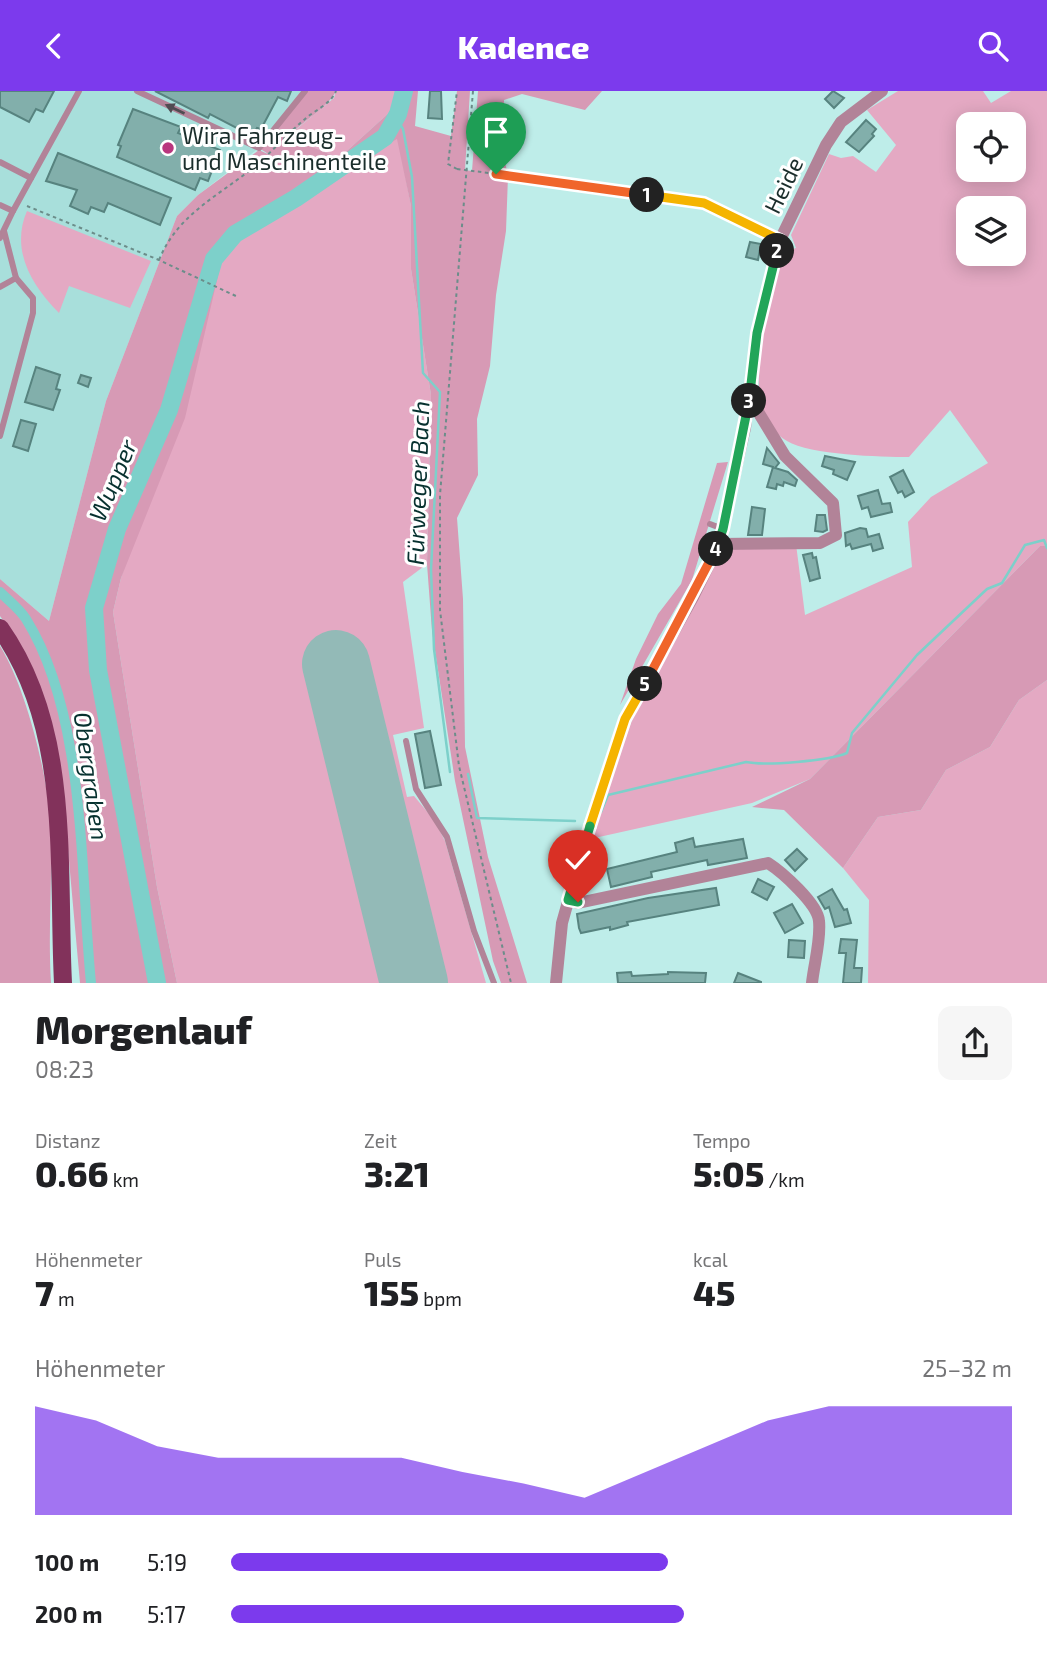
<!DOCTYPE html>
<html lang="de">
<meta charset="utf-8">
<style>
body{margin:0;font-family:"Exo 2",sans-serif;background:#f6f6f6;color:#202124;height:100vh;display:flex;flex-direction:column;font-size:26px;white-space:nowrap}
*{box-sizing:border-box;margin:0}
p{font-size:23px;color:#757577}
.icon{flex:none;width:38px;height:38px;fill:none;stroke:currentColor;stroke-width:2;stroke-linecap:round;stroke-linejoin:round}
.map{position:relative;height:892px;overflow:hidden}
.sheet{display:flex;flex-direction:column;background:#fff;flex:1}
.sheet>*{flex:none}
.fabs{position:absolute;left:956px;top:21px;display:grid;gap:14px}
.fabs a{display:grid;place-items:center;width:70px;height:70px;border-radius:14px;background:#fff;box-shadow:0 4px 18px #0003;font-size:35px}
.pin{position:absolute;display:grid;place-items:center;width:60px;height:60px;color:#fff;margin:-72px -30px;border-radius:50% 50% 50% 0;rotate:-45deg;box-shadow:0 0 7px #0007}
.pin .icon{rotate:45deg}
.km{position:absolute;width:35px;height:35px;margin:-18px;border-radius:50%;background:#222;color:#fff;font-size:19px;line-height:35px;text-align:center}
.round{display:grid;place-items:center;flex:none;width:74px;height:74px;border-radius:14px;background:#f6f6f6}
.summary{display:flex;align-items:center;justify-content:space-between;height:119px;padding:0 35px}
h1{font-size:38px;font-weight:800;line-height:52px}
.figures{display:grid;grid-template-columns:repeat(3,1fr);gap:10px;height:119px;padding:7px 35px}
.figures div{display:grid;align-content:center}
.figures b{font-size:35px;font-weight:800}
.figures small{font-size:19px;font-weight:400}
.figures p{font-size:19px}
.chart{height:196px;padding:14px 35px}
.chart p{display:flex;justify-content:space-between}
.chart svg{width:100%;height:126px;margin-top:7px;fill:#7c3aed;opacity:.7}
ul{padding:0 35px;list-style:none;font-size:23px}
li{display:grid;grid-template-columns:112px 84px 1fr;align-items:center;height:52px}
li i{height:18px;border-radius:9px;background:#7c3aed}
header{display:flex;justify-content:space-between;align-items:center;height:91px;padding:0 35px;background:#7c3aed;color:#fff;font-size:32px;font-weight:800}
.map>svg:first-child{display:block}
.built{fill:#a8dfdb}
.green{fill:#e4a9c3;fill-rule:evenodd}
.forest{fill:#d79ab5}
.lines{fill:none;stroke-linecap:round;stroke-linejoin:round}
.stream{stroke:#7dd0ca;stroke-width:2.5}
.canal{stroke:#7dd0ca;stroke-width:10}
.river{stroke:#7dd0ca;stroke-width:18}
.runway{stroke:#93bab7;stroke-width:68}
.building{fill:#82afab;stroke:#57837f;stroke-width:2}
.path{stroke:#6c8d8a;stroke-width:2;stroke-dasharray:3.5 3.5;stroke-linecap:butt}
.lane{stroke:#b28398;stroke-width:6}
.street{stroke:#b28398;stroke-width:12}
.primary{stroke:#82325b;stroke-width:18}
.path-bridge{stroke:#6c8d8a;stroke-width:2;stroke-dasharray:3.5 3.5;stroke-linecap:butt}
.oneway{fill:#504c52}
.split-1-casing{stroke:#fff;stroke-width:14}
.split-2-casing{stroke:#fff;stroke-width:14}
.split-3-casing{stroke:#fff;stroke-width:14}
.split-4-casing{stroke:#fff;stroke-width:14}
.split-5-casing{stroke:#fff;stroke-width:14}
.split-6-casing{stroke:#fff;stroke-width:14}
.split-7-casing{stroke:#fff;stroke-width:14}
.split-1{stroke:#f0652b;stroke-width:9}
.split-2{stroke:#f5b400;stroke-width:9}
.split-3{stroke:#22a559;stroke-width:9}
.split-4{stroke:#22a559;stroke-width:9}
.split-5{stroke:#f0652b;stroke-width:9}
.split-6{stroke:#f5b400;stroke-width:9}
.split-7{stroke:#22a559;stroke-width:9}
.poi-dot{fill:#b9367e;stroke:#fff;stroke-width:2.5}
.labels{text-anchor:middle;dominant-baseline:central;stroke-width:6;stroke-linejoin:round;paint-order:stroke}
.poi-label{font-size:23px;fill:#1b2e2c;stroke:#fff;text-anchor:start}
.street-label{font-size:23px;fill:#1b2e2c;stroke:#fff}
.water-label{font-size:24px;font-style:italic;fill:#07312f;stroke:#fff}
</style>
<header><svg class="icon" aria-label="back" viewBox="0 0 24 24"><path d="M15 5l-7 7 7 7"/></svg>Kadence<svg class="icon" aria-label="search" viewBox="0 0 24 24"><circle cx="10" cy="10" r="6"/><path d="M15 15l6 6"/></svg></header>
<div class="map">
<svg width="1047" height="892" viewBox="0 0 1047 892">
<rect width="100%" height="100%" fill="#beede9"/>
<path class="built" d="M0,0H305L259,57L198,104L177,125L106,310L49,530L0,488Z"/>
<g class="green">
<path d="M336,0H395L391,20L339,67L287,46L334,7Z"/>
<path d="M898,0H983L991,12L1011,0H1047V455H1040L810,688L752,712L590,748L632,629L722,457L796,453L805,524L912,476L908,431L931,406L988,372L950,319L909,366C881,366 810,364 787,350C734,319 768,206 786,160L796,157L791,144L829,63L841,67L853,65L876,81L896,54L867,19ZM968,33H1013V79H968ZM968,117H1013V163H968Z"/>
<path d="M398,47L411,115V178L431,304L427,473L403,491L424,637L393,644L407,706L414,705L435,730L445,750L486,892H177L157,796L113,521L121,487L221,172L241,149Z"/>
<path d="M27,120L151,170L130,217L69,195L59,222C32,195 10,159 27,120Z"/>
<path d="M1047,589V892H868L869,809L843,777L878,726L921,719L946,679L990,656L1019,609Z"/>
</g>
<g class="forest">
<path d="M305,0H336C330,15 300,32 288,46L339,67L391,20L395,0H418L415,35L451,45L457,0H470L465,79L472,80L478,0H602L585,19L522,3L504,9V66L508,85L506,140L496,204L490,275L477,328L478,384L457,427L463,508L465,656L488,766L527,892H501L493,870L455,690L432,540L427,473L431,304L411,178V115L397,48L241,149L221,172L185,327L121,487L113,521L157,796L177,892H80L62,692L12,542L0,525V488L49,530L106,310L177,125L198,104L259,59L270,64L259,57Z"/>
<path d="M728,371L692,489L620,614L636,568L658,523L681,493L717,372Z"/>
<path d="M1040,455H1047V589L1019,609L990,656L946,679L921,719L878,726L843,777L784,719L752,716L810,688Z"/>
<path d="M0,555C27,598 51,695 51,746C52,795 48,843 51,892H0Z"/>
</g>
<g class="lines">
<g class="stream">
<path d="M396,26L403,38L412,86L423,282L440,301L431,479L434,558L450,681"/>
<path d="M468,683L477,727L575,730"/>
<path d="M601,721L608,704L746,671C766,675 828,670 847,662L852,642L917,564L987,498L1002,492L1025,454L1044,449L1047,457"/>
</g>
<path class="canal" d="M0,501C8,509 20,518 26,528C86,624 80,781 91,892"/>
<path class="river" d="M157,892L98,579L94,517L117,438L169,319L214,168L235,143L296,107L385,46L398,23L404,0"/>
<path class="runway" d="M336,573L414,892"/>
</g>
<g class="building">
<path d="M0,0H54L43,21L36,18L29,31L0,16Z"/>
<path d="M155,0H291L287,10L278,6L261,38L257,37L252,45L210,23L208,27Z"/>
<path d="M430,0H441L442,28L428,27Z"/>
<path d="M833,0L844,7L834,17L825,8Z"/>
<path d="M133,18L181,36L178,42L220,59L208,90L200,87L195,99L117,66L121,55L118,54Z"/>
<path d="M866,29L876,38L872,43L874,45L859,61L846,51Z"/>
<path d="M58,62L171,107L160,134L108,112L104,121L91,116L88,123L70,115L77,99L46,90Z"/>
<path d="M750,151L761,153L758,169L746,166Z"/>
<path d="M36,276L60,284L56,298L60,299L53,319L25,311Z"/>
<path d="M81,284L91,287L88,296L78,292Z"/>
<path d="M21,329L36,333L28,360L13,355Z"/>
<path d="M767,357L779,372L775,377L788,381L797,389L795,395L784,391L783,395L777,393L776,398L767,396L773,376L763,373Z"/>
<path d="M825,365L855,371L847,389L833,383L834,379L822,375Z"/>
<path d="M903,379L914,401L905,406L902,400L898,402L890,386Z"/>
<path d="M878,399L882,413L890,412L892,421L871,426L868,416L862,418L858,405Z"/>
<path d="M752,416L765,418L762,444H748Z"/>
<path d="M817,424H825L827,439L823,441L815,440Z"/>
<path d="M860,437L866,438L868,446L879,443L883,457L873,460L871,453L852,458L850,453L846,455L845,442Z"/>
<path d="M812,462L813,467L816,466L820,487L810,490L803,464Z"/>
<path d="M430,640L441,694L425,697L415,643Z"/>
<path d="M693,747L695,756L743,748L747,767L708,774L707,769L651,781L652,786L611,796L607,778L677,761L675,752Z"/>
<path d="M797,758L807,768L795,780L785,769Z"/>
<path d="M758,788L774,796L767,809L752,801Z"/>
<path d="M716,797L719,814L627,831L628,834L610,839V836L581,842L579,837L577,823L648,807Z"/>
<path d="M832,798L844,819L847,818L851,832L835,836L829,816L825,818L818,806Z"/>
<path d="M792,813L803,832L785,842L774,822Z"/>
<path d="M841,848L857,849L854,877H862L861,892H843L846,862H839Z"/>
<path d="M789,849L805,850L804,867L788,866Z"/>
<path d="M631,881L632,885L668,883V881L706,882L705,892H618L617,882Z"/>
<path d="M738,882L761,891V892H734Z"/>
</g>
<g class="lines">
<g class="path">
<path d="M473,0L440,404V519L459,675L511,892"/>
<path d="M457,78L448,73L457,0"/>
<path d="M497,83L704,112L769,145"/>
<path d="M27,115L159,169L238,206"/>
<path d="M159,169C178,123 217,106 254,76C272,61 287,43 305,28C315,19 331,13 336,0"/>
<path d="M705,454L707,442"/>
</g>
<g class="lane">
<path d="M137,0L259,57L305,0"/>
<path d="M0,71L31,87"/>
<path d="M0,114L13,120L79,0"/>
<path d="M0,147L13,120"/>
<path d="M0,196L16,187L4,140"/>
<path d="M0,345L33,222V207L16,187"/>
<path d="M710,433L723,438"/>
<path d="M406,650L416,698L447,746L474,840L494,892"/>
</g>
<g class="street">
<path d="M719,453L820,452L836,444L833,412L785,365L749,306"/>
<path d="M568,809L578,812L768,772C782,781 818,813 819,830C821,849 814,873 812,892"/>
<path d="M556,892L562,832L585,750L625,628L693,506L719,453L745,337L757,242L780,149L826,54L841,31L882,0"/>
</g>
<path class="primary" d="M0,537C72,639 57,774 63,892"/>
<path class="path-bridge" d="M457,78L497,83"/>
</g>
<defs><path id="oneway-solid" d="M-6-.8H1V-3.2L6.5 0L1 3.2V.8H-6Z" transform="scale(1.75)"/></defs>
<use class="oneway" href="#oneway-solid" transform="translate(175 18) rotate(-155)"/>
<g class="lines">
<defs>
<path id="split-1" d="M496,83L647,104"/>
<path id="split-2" d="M647,104L704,112L780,149L777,160"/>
<path id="split-3" d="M749,310L757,242L777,160"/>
<path id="split-4" d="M716,458L723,438L749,310"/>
<path id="split-5" d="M645,593L716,458"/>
<path id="split-6" d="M590,735L625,628L645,593"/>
<path id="split-7" d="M578,811L568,809L590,735"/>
</defs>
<use href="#split-1" class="split-1-casing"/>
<use href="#split-2" class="split-2-casing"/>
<use href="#split-3" class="split-3-casing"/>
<use href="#split-4" class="split-4-casing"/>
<use href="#split-5" class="split-5-casing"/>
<use href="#split-6" class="split-6-casing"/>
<use href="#split-7" class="split-7-casing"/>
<use href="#split-1" class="split-1"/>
<use href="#split-2" class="split-2"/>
<use href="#split-3" class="split-3"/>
<use href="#split-4" class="split-4"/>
<use href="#split-5" class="split-5"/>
<use href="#split-6" class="split-6"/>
<use href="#split-7" class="split-7"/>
</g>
<circle class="poi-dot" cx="168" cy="57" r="7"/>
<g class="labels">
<g class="poi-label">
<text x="182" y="44">Wira Fahrzeug-<tspan x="182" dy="26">und Maschinenteile</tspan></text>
</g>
<g class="street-label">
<text transform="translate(783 94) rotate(-64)">Heide</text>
</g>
<g class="water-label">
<text transform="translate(112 389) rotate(-67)">Wupper</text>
<text transform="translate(417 392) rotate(-88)">Fürweger Bach</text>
<text transform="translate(92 685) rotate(82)">Obergraben</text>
</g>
</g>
</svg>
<div class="fabs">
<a><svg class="icon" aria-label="locate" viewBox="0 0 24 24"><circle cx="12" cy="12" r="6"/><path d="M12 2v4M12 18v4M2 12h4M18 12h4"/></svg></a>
<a><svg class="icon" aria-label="layers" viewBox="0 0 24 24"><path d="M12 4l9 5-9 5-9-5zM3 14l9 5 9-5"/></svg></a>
</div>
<div class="pin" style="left:496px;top:83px;background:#1e9e55"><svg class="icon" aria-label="arrive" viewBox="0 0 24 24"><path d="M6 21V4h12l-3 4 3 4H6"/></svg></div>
<div class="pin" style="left:578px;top:811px;background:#d93025"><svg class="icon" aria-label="check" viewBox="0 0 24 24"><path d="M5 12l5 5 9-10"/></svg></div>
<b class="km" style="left:647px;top:104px">1</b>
<b class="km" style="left:777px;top:160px">2</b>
<b class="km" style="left:749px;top:310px">3</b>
<b class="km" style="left:716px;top:458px">4</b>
<b class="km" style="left:645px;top:593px">5</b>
</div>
<section class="sheet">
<div class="summary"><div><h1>Morgenlauf</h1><p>08:23</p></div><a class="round"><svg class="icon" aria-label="share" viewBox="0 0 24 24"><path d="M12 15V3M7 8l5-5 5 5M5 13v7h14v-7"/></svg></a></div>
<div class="figures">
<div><p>Distanz</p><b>0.66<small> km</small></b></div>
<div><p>Zeit</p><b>3:21</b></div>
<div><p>Tempo</p><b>5:05<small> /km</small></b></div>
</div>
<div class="figures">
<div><p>Höhenmeter</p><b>7<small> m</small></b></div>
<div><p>Puls</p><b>155<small> bpm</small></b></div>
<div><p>kcal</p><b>45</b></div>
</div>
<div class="chart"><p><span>Höhenmeter</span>25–32 m</p>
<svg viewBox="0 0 160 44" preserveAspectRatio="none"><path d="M0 44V6L10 11L20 20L30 24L40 24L50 24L60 24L70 29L80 33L90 38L100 29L110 20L120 11L130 6L140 6L150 6L160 6V44z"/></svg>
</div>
<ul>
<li><b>100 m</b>5:19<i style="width:56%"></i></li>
<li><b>200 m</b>5:17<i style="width:58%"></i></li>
</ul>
</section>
